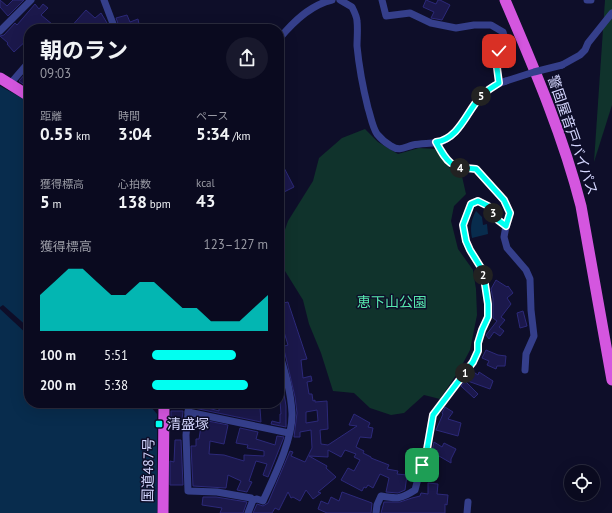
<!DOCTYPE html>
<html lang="ja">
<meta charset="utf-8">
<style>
body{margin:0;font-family:"PT Sans","Noto Sans JP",sans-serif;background:#18182c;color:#f1f3f6;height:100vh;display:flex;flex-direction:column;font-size:15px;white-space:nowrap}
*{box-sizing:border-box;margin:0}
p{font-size:13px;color:#999aa4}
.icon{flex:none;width:22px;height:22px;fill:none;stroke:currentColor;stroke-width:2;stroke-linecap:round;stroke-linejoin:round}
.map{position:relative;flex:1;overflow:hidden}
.sheet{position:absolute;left:24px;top:24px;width:260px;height:384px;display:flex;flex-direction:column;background:#0a0a1f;border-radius:16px;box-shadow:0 4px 16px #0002,0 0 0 1px #2a2b3d}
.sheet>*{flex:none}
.fabs{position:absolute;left:564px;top:465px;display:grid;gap:8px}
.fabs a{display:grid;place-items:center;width:36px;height:36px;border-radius:50%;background:#0a0a1f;box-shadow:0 4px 16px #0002,0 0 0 1px #2a2b3d;font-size:20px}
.pin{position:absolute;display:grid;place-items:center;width:34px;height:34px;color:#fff;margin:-17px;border-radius:8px;box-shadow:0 2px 6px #0006}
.km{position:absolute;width:20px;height:20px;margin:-10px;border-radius:50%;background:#222;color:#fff;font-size:11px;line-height:20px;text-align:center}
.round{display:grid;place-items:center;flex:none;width:42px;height:42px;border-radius:21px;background:#18182c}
.summary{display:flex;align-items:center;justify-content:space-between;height:68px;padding:0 16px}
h1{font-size:22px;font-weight:700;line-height:30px}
.metrics{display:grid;grid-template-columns:repeat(3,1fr);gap:6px;height:68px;padding:4px 16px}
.metrics div{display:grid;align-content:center}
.metrics b{font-size:17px;font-weight:700}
.metrics small{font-size:11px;font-weight:400}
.metrics p{font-size:11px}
.chart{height:112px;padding:8px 16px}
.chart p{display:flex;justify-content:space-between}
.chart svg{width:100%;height:72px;margin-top:4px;fill:#01fff1;opacity:.7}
ul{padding:0 16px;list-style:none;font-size:13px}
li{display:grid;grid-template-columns:64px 48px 1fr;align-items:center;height:30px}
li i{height:10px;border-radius:5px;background:#01fff1}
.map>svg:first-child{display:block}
.green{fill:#10332c}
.water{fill:#082c4d}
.building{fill:#1b184b;stroke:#2c2979;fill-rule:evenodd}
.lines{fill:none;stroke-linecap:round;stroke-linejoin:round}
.minor{stroke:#353f8b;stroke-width:7}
.trunk{stroke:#d456df;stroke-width:11}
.minor-bridge{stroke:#353f8b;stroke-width:7}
.route-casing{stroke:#fff;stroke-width:8}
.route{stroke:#01fff1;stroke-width:5}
.poi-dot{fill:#01fff1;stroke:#0e0e29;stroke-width:1.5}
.labels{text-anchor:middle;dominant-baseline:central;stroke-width:3;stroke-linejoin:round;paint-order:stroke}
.street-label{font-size:14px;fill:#d5d7ff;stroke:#0e0e29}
.park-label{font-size:14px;fill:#57e9ae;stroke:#0e0e29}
.poi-label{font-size:14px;fill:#d5d7ff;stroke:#0e0e29;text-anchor:start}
</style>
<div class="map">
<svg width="612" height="513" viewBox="0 0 612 513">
<rect width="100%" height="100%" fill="#0e0e29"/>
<g class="green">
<path d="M605,0H612V105L594,162Z"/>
<path d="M365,129L378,142L398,154L419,148L435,149L451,170L461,172L466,194L454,206L451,221L458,249L473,270L476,289L477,315L470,350L460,369L440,399L424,395L404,413L391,415L370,408L354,393L333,391L321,353L309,324L303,300L285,271L279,247L288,221L313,181L319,158L342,138Z"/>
</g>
<g class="water">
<path d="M0,86L29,102V133L28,135L29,138V328L3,305L0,307Z"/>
<path d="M476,211L482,217L483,225L487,224L488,234L472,238C470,228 471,220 476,211Z"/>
<path d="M0,309L29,336V403H135L151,407L157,414V513H0Z"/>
</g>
<g class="building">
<path d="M0,0L7,6L13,0H24L8,16L0,7Z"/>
<path d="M426,0L436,4L438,0H440L450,5L442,20L431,18L434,12L423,7Z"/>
<path d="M35,4L39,9L43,4L48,8L41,15L58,29H39L36,26L34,29H29V38L14,52L7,44L8,43L0,36L4,35L15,23L17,25Z"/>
<path d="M86,10L95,18L101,13L107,23L100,29H69Z"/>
<path d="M127,15L130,22L138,19L140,29H120L116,18Z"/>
<path d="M26,73L29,75V88L19,81Z"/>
<path d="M279,158L294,187L284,192L279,182Z"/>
<path d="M496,280L507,287L508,286L513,293L507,298L511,304L501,317L505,320L499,327L504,331L500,336L494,332L489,339L486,335L497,321L493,318V299L491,289Z"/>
<path d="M288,302L307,359L301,360L303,378L311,376L312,381L307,382L309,394H312L313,401L315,400V402L327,401L328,429L320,430L321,444L328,445L357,426L349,425L354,414L370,423L368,427L373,428L371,438L360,437L356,447L364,451L363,453L371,457V458L389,465L387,469L398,471L397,474L407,475L405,490L398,493L386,492L389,478L380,474L373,488L368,485L366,488L364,487L362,491L341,480L348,468L354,471L360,460L354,457L356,454L345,450L341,457L328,450V457L309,456L327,466L326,468L336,477L318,492L321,493L313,499L306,490L300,501L293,497L291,498L288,492L279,510L275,508L272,513H253L257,504L263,506L268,503L290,451L293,452L291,456L305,462L312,448L311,430L300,432V437H294L297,413L295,397L286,358L284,350L281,347L288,345L284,332L280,333L279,329V304ZM317,410L318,421L306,423V412Z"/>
<path d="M523,311L527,326L520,328L517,313Z"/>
<path d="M486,350L498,355L506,356L505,366H497L496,369L487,365L489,361L482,358Z"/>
<path d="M472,371L478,375L479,372L493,381L490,389L465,380Z"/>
<path d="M282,381L286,406V427L271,424L272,421L280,423V414H281L280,401H279V382Z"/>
<path d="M465,381L478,394L474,398L461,386Z"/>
<path d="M194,403L205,404L204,407L219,411V403H228L242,406V403L250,404L249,408H260L261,422L194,408Z"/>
<path d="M445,407L453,412L448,419L461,423L458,436L436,430L443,414L442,413Z"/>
<path d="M171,411H183L182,420H171Z"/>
<path d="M193,418L228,425L224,444L210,441L209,454L224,455L244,461V455L264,456V451L247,448L248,445L236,443L240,428L258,432L256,439L275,445L277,436L284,437L268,477L263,475L267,464L256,461L249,481L252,482L247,492L237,490L241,481L228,475L226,488L193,486L191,446H196V439H199L201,426L192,425Z"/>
<path d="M175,440H181L183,485H170V461L174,462Z"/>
<path d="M434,442L442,447L444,443L456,449L451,459V463L432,452Z"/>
<path d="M430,460H435L434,476H428Z"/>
<path d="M428,483L438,484L437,494L448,495L447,505L445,504V513H381L384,502H400L412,498L420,496L421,493L428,494Z"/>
<path d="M342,492L372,503L371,513H327L318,509L321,501L328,504L331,497L339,501Z"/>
<path d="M203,497H216L247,502L243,513H220L222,508L202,505Z"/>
</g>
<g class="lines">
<g class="minor">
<path d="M104,0L115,29"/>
<path d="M340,0L352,7C354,11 357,17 357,21C358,29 357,38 357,46C359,67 363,88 368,108C371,117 372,126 377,134C381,139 386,143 391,146C400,152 405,147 413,145C422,143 436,144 443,141C469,129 471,90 506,81"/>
<path d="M382,0L386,16L410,13L431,23L456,28L474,25H491L503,32L505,39L496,60L499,83"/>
<path d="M587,0H591"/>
<path d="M0,31L31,0"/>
<path d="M279,39C293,22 310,5 332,0"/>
<path d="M562,65L580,55L585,50L588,43L612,13"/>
<path d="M10,84L29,62"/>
<path d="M506,226L504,237L507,248L526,270L530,279L531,310L534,336L526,354L525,370"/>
<path d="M189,403L186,435L188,491L217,492L251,498L253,500L257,499L263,501C274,477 293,439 292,413C291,392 285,372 279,352"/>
<path d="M188,412L289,433"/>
<path d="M248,513L253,500"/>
<path d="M376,513L377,505L381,496C398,499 401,499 415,490L419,475L426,455L433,415L473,362L478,351V343L482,330L488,317V304L483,271L470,250L466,241L463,225L471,204L478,201L488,206L498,220L506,226L510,213L504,200L476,169C450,167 448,164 436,142"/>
<path d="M467,513L468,502"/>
</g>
<g class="trunk">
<path d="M505,0C534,68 563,135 581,206L612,380"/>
<path d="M0,78L29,96"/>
<path d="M163,513L164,403"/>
</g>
<path class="minor-bridge" d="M506,81L534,72L562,65"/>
</g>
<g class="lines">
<defs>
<path id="route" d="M422,465L426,455L433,415L473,362L478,351V343L482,330L488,317V304L483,271L470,250L466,241L463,225L471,204L478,201L488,206L498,220L506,226L510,213L504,200L476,169C450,167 448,164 436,142C459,139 467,111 481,96C487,90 493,87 499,83L496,60L499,51"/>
</defs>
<use href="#route" class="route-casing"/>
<use href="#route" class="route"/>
</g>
<rect class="poi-dot" x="155" y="420" width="8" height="8" rx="2"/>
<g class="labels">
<g class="street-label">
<text transform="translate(573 135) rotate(71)">警固屋音戸バイパス</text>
<text transform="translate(148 470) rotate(-89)">国道487号</text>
</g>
<g class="park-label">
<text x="392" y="302">恵下山公園</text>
</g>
<g class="poi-label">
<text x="167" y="424">清盛塚</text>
</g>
</g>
</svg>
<div class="fabs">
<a><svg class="icon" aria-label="locate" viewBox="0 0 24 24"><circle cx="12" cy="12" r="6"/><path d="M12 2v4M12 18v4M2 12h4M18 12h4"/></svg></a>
</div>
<div class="pin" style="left:422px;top:465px;background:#1e9e55"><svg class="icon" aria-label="arrive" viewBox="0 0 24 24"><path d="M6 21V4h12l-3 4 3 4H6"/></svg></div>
<div class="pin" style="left:499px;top:51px;background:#d93025"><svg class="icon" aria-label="check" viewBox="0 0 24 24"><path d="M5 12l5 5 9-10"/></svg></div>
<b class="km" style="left:465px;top:373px">1</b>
<b class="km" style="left:483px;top:275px">2</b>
<b class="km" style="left:493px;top:213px">3</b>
<b class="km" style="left:460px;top:168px">4</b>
<b class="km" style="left:481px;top:96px">5</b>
<section class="sheet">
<div class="summary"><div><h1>朝のラン</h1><p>09:03</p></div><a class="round"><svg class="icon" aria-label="share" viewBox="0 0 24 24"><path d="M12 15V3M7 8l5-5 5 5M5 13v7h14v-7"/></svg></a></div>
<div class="metrics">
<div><p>距離</p><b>0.55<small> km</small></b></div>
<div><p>時間</p><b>3:04</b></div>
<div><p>ペース</p><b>5:34<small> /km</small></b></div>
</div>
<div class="metrics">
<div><p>獲得標高</p><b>5<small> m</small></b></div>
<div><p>心拍数</p><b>138<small> bpm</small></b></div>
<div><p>kcal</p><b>43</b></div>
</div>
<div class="chart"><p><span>獲得標高</span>123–127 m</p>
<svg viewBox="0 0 160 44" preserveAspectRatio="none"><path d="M0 44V22L10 14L20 6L30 6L40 14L50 22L60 22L70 14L80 14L90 22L100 30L110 30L120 38L130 38L140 38L150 30L160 22V44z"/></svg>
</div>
<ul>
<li><b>100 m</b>5:51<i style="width:72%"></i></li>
<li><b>200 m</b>5:38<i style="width:83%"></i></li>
</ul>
</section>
</div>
